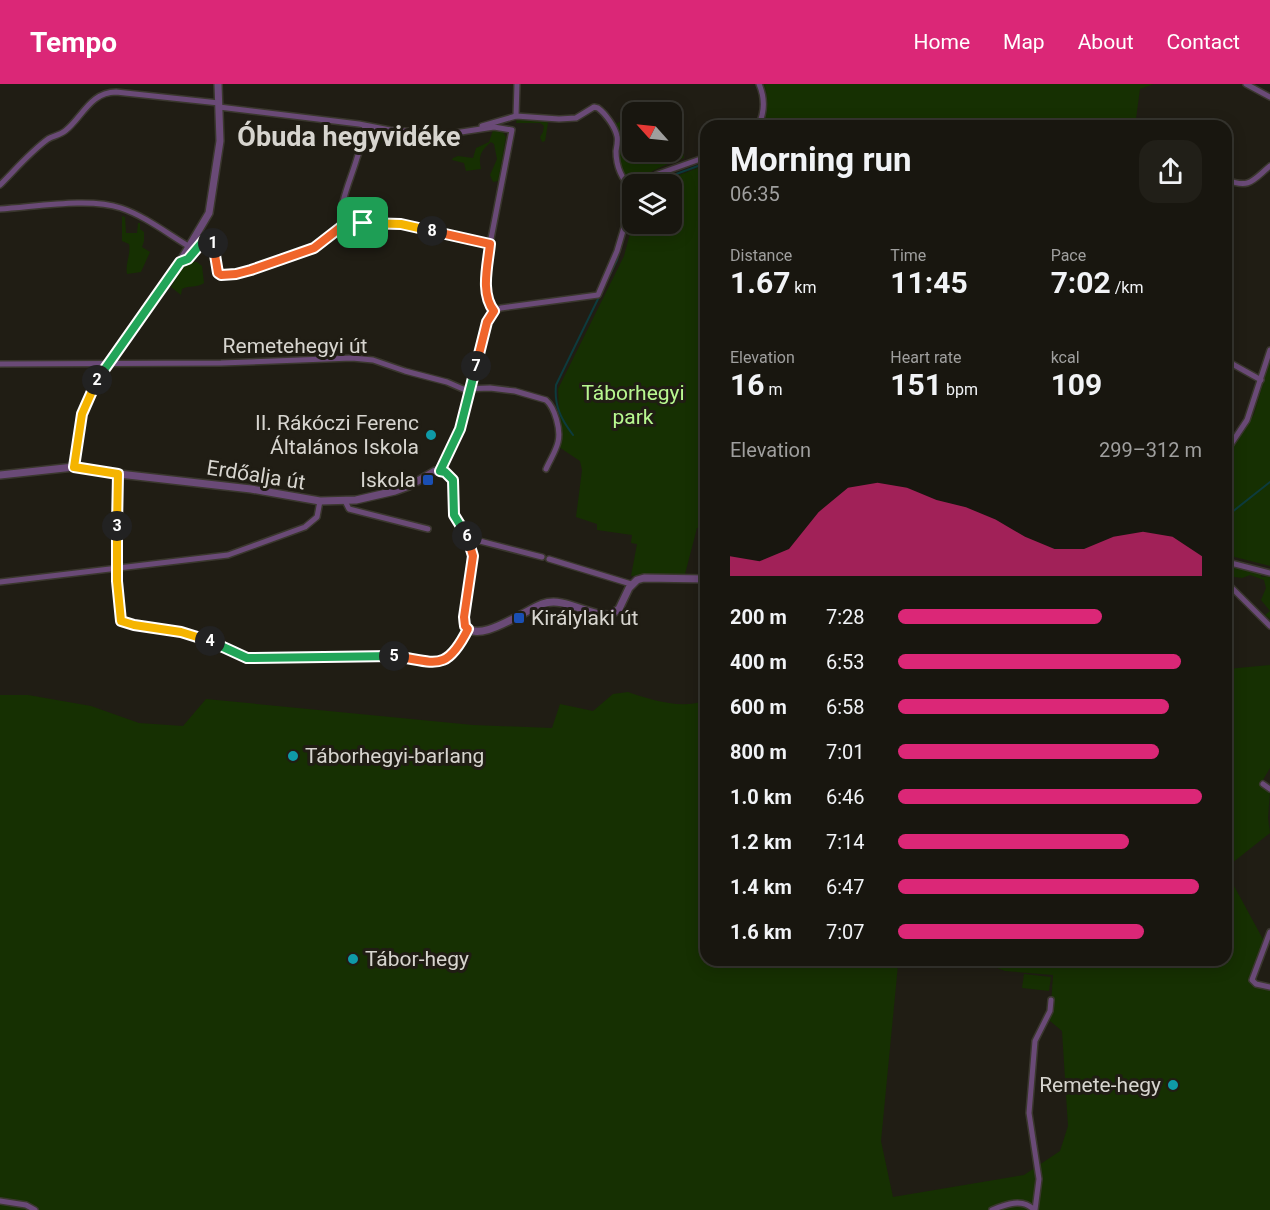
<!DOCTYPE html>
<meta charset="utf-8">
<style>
body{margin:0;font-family:Roboto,sans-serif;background:#211f18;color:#f1f3f6;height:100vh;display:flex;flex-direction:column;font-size:22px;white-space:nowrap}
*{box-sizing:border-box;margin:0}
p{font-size:20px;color:#9f9f9e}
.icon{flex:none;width:33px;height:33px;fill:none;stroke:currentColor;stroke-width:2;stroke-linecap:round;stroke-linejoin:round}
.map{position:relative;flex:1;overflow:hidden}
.panel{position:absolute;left:700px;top:36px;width:532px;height:846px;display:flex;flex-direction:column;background:#18160f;border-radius:18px;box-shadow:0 3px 15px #0003,0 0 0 2px #36352f}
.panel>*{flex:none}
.needle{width:39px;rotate:297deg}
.fabs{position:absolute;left:622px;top:18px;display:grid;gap:12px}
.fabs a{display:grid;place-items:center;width:60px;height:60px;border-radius:12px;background:#18160f;box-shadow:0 3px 15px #0003,0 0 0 2px #36352f;font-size:30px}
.pin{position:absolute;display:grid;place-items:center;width:51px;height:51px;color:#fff;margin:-26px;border-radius:12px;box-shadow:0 3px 9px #0006}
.km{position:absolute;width:30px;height:30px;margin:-15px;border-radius:50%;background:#222;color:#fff;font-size:16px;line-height:30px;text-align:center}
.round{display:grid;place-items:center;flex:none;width:63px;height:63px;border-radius:18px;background:#211f18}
.head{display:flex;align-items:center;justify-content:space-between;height:102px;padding:0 30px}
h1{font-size:33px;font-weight:700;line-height:45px}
.metrics{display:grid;grid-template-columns:repeat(3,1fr);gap:9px;height:102px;padding:6px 30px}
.metrics div{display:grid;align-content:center}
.metrics b{font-size:30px;font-weight:700}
.metrics small{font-size:16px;font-weight:400}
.metrics p{font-size:16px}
.chart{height:168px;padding:12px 30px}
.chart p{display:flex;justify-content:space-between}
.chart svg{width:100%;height:108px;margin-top:6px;fill:#db2777;opacity:.7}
ul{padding:0 30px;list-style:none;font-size:20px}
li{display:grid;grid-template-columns:96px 72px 1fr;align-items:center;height:45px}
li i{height:15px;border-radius:8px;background:#db2777}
header{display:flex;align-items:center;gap:36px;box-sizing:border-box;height:84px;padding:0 30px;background:#db2777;color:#fff}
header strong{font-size:28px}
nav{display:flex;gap:33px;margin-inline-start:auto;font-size:21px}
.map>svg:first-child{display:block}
.green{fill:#163002}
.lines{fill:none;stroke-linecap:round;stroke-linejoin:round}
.stream{stroke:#0d3b3d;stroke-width:2}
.minor-casing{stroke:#3a372e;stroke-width:8}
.tertiary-casing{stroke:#3a372e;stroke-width:10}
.minor{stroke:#6a4a77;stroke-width:5}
.tertiary{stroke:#6a4a77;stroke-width:7}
.split-1-casing{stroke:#fff;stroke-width:12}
.split-2-casing{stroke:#fff;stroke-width:12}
.split-3-casing{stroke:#fff;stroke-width:12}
.split-4-casing{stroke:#fff;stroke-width:12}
.split-5-casing{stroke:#fff;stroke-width:12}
.split-6-casing{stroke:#fff;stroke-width:12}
.split-7-casing{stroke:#fff;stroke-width:12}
.split-8-casing{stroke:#fff;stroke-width:12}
.split-9-casing{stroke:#fff;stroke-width:12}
.split-1{stroke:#f0652b;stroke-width:8}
.split-2{stroke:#22a559;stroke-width:8}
.split-3{stroke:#f5b400;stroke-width:8}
.split-4{stroke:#f5b400;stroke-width:8}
.split-5{stroke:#22a559;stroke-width:8}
.split-6{stroke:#f0652b;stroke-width:8}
.split-7{stroke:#22a559;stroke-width:8}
.split-8{stroke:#f0652b;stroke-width:8}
.split-9{stroke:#f5b400;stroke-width:8}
.culture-dot{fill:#0f9aa8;stroke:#201d14;stroke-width:2}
.transit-dot{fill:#1a4fb4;stroke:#201d14;stroke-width:2}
.labels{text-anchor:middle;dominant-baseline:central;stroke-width:6;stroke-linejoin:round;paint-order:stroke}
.street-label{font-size:21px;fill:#d7d5cf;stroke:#201d14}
.park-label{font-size:21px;fill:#b8f890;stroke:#201d14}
.poi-label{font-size:21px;fill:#d7d5cf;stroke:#201d14;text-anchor:end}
.district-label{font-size:27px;font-weight:bold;fill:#d7d5cf;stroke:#201d14}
</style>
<header>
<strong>Tempo</strong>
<nav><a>Home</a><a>Map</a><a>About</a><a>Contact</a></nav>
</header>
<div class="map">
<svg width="1270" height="1126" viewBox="0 0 1270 1126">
<rect width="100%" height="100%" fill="#201d14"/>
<g class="green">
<path d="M764,0H1154L1140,5L1135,42H763C768,28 769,14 764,0Z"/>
<path d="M632,27L633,44L619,49L615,40L628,34Z"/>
<path d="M517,34L546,36L548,39L545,57L542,58L540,53L543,48L544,42L540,39H516Z"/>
<path d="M493,46L503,48L506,53L498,97L493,98L490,91L497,75L494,60L491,58C481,67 478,71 481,85L466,87L464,79L452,76L453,74L458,72L473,74L476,64L489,58Z"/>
<path d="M381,47L388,48L387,62L379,56L368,59V53L365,52L366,48Z"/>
<path d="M679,50L684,74C670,79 657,84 644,92C640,95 638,98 632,100C618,87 617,73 622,55L633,52V68H652L654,72C662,73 670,74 677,69L674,54Z"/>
<path d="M706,81V445L697,444L685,490L631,492L637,460L631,459L632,451L597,446V440L576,433L582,386L580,377L559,363L560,348L558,305L624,172L633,138V140H672V100H655Z"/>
<path d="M122,132L125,133L126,149H137L138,139H140V145L144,148V157L142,163L150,168L141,188L127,190C125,179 131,171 129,160L122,157Z"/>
<path d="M186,178H197L202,182L204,199C197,204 190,201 182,205L181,211L171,203Z"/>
<path d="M1270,276V482L1227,471V373L1254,330Z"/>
<path d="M1227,481L1262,489L1261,493L1270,492V535L1265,531L1270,527L1261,516L1266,504L1264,496L1250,491L1242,494L1227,492Z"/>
<path d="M1270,581V684L1260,701L1270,708L1268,734L1270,749L1227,783V585Z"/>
<path d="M628,608C651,616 683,626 706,616V876H901L898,881L881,1057L893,1113L1024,1091L1060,1067L1068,1042L1062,947L1050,937L1053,891L1005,887L984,879L985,876H1227V789L1264,857L1252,896L1270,903V1126H0V611H28L91,622L139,639L183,642L206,615L473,641L552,644L560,620L593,627L613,610Z"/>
<path d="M1024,890L1051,893L1049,907L1022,904Z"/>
</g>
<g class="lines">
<g class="stream">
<path d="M649,100L706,79"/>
<path d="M573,351C561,335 554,322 556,301L617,176L628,138"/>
<path d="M1227,432L1270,398"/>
</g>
<defs>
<g id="minor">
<path d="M1246,0L1270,13"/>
<path d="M219,23L359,40L390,46L448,50L494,43L512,46L490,160L485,204L490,222L494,227"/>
<path d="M516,32L517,0"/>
<path d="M482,42L516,32L559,35L576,34L594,23L598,24C606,30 615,43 617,52C618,56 617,62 616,67C616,82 621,95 633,106"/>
<path d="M758,42C765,28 765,14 759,0"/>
<path d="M1227,96C1250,105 1253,96 1270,82"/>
<path d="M641,100L658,90L706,73"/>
<path d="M0,101C15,86 30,68 48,55C53,52 60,51 65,47C82,34 90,8 116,8L219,19"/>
<path d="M0,125C35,123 89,113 121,124C145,132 168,150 190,163"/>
<path d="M341,143C339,118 350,98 357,74C361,64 363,53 365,42"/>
<path d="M180,178C193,176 195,160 207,156L213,159L218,189L221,191C245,190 298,174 318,162C326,157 332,149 340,144C370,127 457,151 490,160"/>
<path d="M494,227L501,224L598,211L617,167L633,113"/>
<path d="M1227,277L1261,296"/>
<path d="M0,280L221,279L352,274L373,276L405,287L447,298L463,305L490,304L515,307L546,316C555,324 561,346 558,358C556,367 550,376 546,385"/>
<path d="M1227,366L1247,336L1270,266"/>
<path d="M440,387L460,345L487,238L494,227"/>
<path d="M119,390C118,413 111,526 123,538L181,548L200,553L247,574L386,571L432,578L447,575L452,572L468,545"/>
<path d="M345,417L349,425L428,445"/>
<path d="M468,454L542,473"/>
<path d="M549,475L631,500"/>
<path d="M1227,478L1270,489"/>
<path d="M0,498L228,471L305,443L317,433L320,417"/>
<path d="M1227,499L1270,542"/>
<path d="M1263,700L1270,705"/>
<path d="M1270,848L1252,896L1256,900L1270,903"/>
<path d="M0,1117L26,1121L35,1126"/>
<path d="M992,1126C1006,1120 1023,1114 1034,1126"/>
<path d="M1035,1126L1039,1095L1029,1029L1035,957L1050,927L1051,916"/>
</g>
<g id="tertiary">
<path d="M74,383L82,330L94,300L180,178L209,129L220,57L218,0"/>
<path d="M0,391L74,383L119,390L251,405L320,417L356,416L395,407L409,402L435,387L445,388L453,396L455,431L470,458L473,472L463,538C473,565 525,526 542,520C565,512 587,532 610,531L619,525L629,504L637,496L644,494L706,495"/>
</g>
</defs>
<use href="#minor" class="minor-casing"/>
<use href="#tertiary" class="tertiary-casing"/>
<use href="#minor" class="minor"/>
<use href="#tertiary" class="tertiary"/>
</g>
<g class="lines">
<defs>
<path id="split-1" d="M213,159L218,189L221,191L236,190L251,186L314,164L341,143L363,139"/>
<path id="split-2" d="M97,296L180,178L188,175L204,156H207L213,159"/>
<path id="split-3" d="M97,296L82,330L74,383L118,390L117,442"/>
<path id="split-4" d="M117,442V497L121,537L134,541L181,548L210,557"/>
<path id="split-5" d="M210,557L247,574L394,572"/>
<path id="split-6" d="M394,572C436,578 446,589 468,545L465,542L464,533L473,472L467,452"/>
<path id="split-7" d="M467,452L454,431L453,396L445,388L440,387L460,345L476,282"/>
<path id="split-8" d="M432,147L490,160C488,181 480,209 494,227L487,238L476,282"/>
<path id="split-9" d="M363,139L401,140L432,147"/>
</defs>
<use href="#split-1" class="split-1-casing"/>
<use href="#split-2" class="split-2-casing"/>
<use href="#split-3" class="split-3-casing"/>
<use href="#split-4" class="split-4-casing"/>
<use href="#split-5" class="split-5-casing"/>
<use href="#split-6" class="split-6-casing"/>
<use href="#split-7" class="split-7-casing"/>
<use href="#split-8" class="split-8-casing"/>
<use href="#split-9" class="split-9-casing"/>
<use href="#split-1" class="split-1"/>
<use href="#split-2" class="split-2"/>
<use href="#split-3" class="split-3"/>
<use href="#split-4" class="split-4"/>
<use href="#split-5" class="split-5"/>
<use href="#split-6" class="split-6"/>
<use href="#split-7" class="split-7"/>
<use href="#split-8" class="split-8"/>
<use href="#split-9" class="split-9"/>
</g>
<g class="culture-dot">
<circle cx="431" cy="351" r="6"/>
<circle cx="293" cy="672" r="6"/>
<circle cx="353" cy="875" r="6"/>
<circle cx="1173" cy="1001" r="6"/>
</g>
<g class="transit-dot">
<rect x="422" y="390" width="12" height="12" rx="3"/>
<rect x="513" y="528" width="12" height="12" rx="3"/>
</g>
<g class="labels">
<g class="street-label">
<text x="295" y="262">Remetehegyi út</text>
<text transform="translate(256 391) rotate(9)">Erdőalja út</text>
</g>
<g class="park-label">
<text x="633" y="309">Táborhegyi<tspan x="633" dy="24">park</tspan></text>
</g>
<g class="poi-label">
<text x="419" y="339">II. Rákóczi Ferenc<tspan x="419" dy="24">Általános Iskola</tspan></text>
<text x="416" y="396">Iskola</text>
<text x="531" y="534" text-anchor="start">Királylaki út</text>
<text x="305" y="672" text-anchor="start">Táborhegyi-barlang</text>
<text x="365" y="875" text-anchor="start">Tábor-hegy</text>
<text x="1161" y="1001">Remete-hegy</text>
</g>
<g class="district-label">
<text x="349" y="53">Óbuda hegyvidéke</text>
</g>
</g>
</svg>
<div class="fabs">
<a><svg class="needle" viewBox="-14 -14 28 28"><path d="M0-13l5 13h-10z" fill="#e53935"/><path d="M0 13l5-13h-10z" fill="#9f9f9e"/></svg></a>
<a><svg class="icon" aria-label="layers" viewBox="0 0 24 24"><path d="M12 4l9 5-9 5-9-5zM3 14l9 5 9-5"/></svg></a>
</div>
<div class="pin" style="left:363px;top:139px;background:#1e9e55"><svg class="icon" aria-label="arrive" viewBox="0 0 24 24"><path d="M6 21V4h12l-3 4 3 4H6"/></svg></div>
<b class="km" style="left:213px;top:159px">1</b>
<b class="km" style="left:97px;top:296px">2</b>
<b class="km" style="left:117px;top:442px">3</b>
<b class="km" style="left:210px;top:557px">4</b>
<b class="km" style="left:394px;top:572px">5</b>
<b class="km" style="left:467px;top:452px">6</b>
<b class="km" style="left:476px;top:282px">7</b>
<b class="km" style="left:432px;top:147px">8</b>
<section class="panel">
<div class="head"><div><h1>Morning run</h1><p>06:35</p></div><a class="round"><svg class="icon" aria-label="share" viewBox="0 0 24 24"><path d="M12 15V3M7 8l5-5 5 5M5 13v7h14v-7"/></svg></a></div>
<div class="metrics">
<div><p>Distance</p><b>1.67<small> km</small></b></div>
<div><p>Time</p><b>11:45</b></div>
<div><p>Pace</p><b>7:02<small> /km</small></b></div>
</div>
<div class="metrics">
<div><p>Elevation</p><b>16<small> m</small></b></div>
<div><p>Heart rate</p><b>151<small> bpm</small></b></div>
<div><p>kcal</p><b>109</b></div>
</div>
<div class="chart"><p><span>Elevation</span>299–312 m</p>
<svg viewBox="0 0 160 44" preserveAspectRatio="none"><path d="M0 44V36L10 38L20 33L30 18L40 8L50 6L60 8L70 13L80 16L90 21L100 28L110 33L120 33L130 28L140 26L150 28L160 36V44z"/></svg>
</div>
<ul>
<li><b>200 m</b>7:28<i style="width:67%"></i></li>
<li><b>400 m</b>6:53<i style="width:93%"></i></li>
<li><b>600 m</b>6:58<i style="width:89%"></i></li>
<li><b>800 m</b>7:01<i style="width:86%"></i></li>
<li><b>1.0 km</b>6:46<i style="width:100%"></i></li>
<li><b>1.2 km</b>7:14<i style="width:76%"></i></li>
<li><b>1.4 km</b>6:47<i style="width:99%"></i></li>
<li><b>1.6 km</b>7:07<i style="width:81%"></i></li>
</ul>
</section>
</div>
